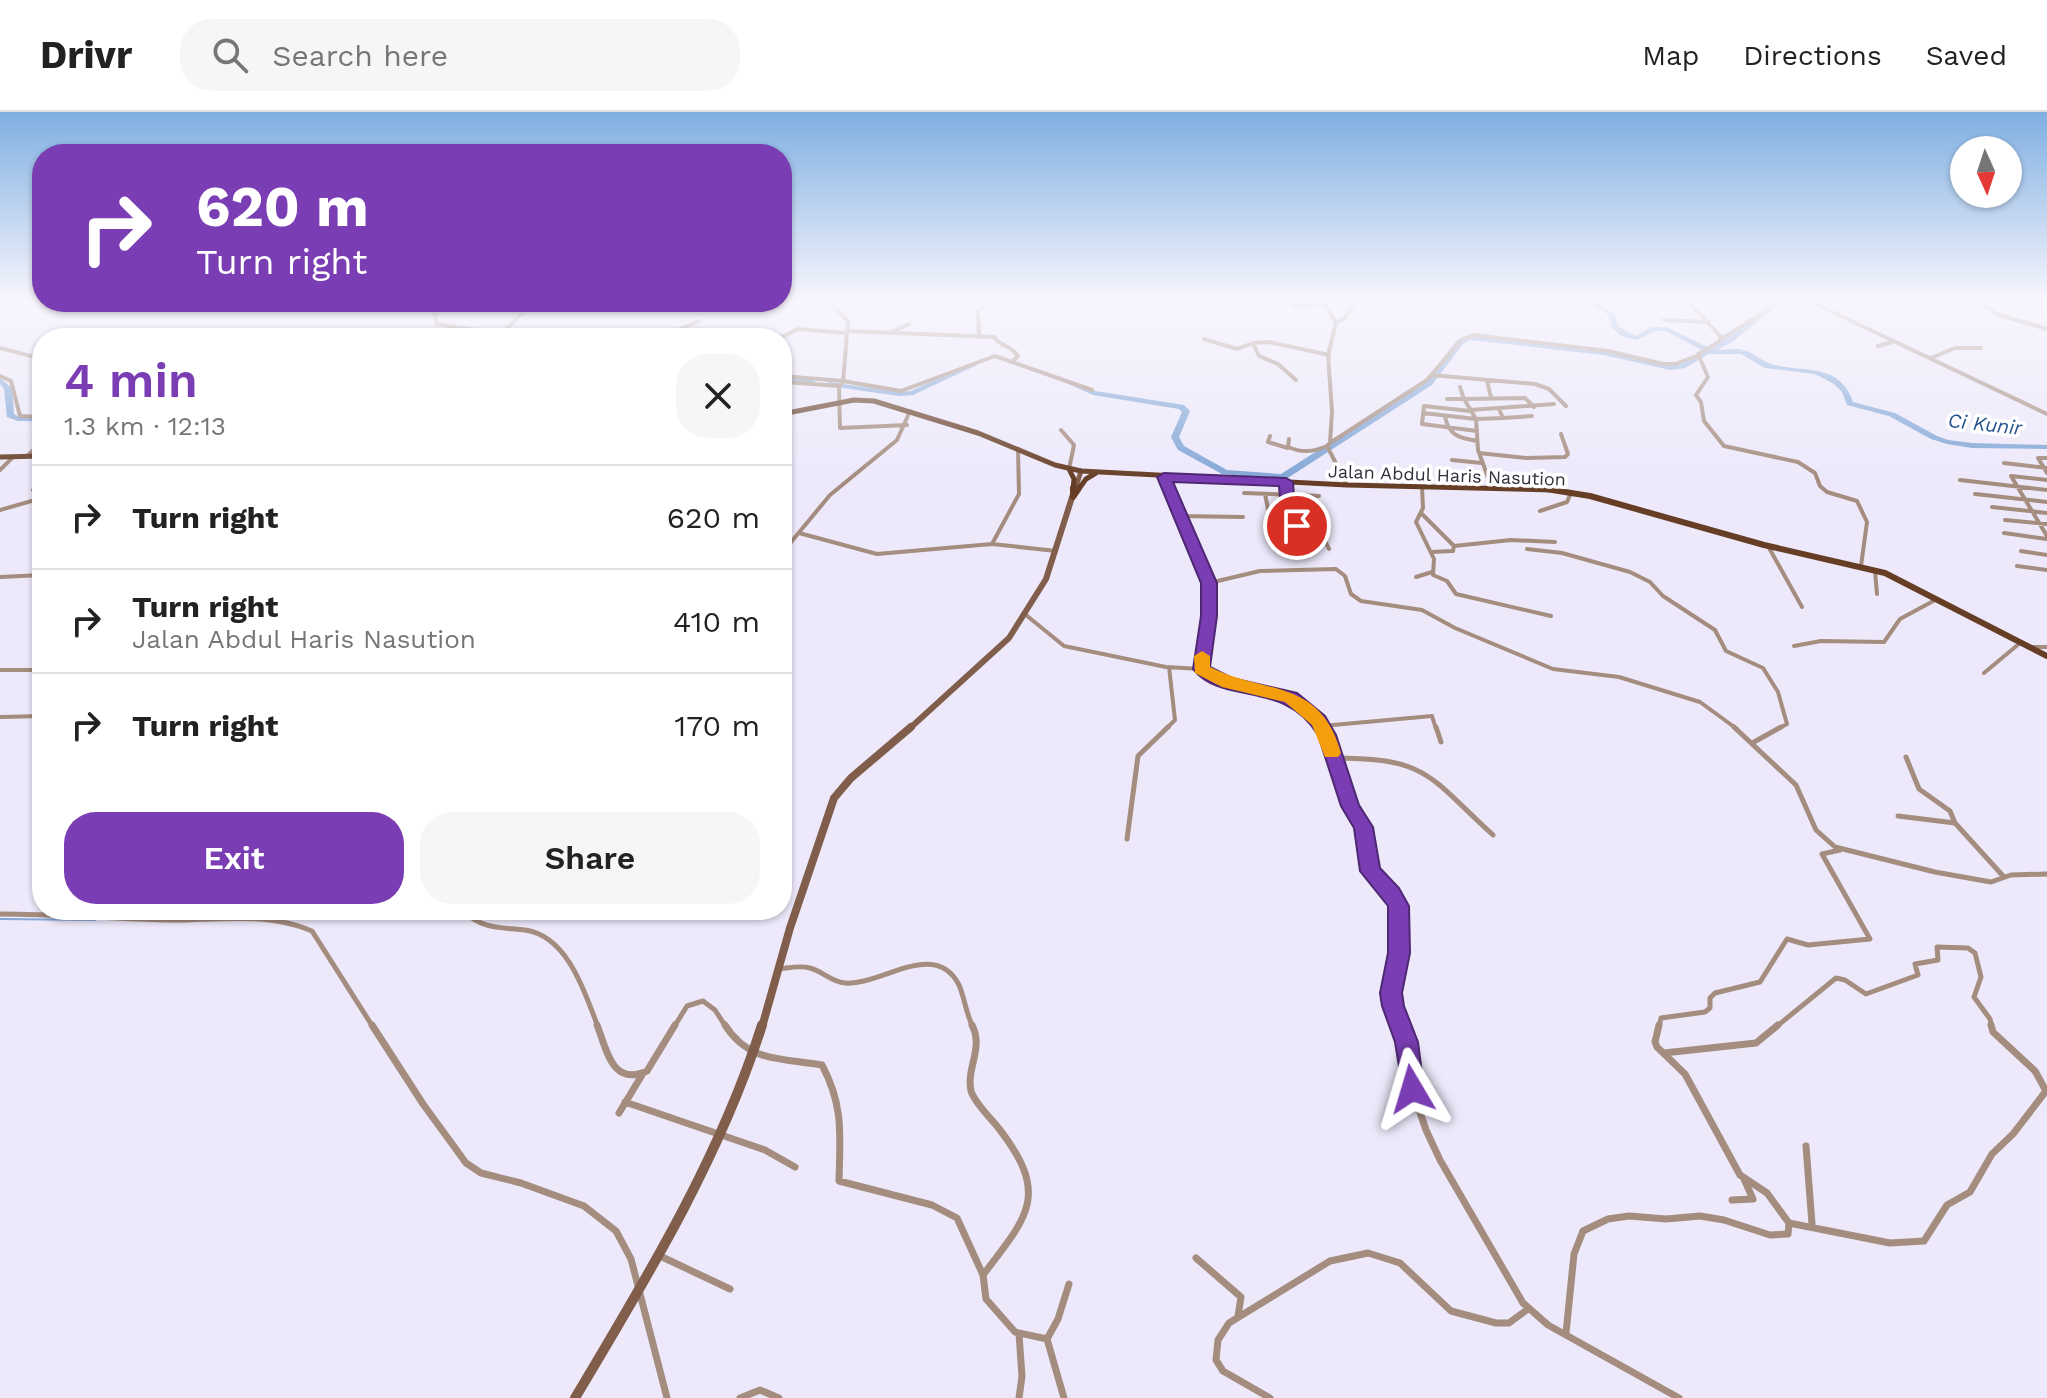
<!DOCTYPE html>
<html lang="en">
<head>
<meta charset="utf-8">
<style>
	:root { --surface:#fff; --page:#f6f6f6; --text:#222; --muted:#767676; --line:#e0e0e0; --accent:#7a3db3 }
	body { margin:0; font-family:"Work Sans",sans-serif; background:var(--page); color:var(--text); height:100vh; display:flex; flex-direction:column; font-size:30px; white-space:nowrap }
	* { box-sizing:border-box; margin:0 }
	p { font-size:26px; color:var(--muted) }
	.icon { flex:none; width:44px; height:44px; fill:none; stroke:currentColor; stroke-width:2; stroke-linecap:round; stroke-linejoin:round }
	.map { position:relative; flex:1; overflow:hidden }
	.panel { position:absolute; left:32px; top:216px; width:760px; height:592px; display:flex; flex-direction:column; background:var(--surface); border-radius:32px; box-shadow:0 2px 6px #0004 }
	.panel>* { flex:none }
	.guide { position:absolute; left:32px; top:32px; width:760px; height:168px; border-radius:32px; box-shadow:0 2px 6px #0004; background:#7a3db3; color:#fff; overflow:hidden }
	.needle { width:52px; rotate:177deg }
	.buttons { position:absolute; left:1950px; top:24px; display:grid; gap:16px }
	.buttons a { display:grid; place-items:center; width:72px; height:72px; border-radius:50%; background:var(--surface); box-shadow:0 2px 6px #0004; font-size:40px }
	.pin { position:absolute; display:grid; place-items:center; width:68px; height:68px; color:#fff; margin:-34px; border:4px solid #fff; border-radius:50%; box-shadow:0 2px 8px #0007 }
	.me { position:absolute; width:88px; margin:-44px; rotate:353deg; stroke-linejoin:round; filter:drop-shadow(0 0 6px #0008) }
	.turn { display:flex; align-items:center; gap:28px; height:168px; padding:0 32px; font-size:36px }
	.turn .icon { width:104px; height:104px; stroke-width:2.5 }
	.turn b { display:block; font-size:56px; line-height:68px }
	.round { display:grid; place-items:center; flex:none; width:84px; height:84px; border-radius:32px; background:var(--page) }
	.head { display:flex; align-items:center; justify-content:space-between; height:136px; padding:0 32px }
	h1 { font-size:48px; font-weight:600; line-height:60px; color:var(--accent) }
	.button { display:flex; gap:16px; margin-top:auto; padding:16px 32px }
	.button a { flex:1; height:92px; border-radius:32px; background:var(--accent); color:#fff; font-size:32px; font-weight:600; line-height:92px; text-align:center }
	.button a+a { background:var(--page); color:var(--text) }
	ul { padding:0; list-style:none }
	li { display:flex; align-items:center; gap:24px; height:104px; padding:0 32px; border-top:2px solid var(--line) }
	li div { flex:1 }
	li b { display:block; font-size:30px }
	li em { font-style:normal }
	header { display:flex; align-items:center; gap:48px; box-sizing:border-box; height:112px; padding:0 40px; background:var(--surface); border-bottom:2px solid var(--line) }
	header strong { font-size:38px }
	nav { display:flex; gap:44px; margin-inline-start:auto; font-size:28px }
	.search { width:560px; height:72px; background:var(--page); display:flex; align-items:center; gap:20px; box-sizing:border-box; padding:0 28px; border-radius:32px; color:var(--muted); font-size:30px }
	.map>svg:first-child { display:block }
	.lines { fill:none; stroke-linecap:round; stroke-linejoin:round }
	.stream { stroke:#83a7d6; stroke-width:2 }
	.river { fill:#83a7d6; fill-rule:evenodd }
	.street-far2 { stroke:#a48c7e; stroke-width:4 }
	.street-far1 { stroke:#a48c7e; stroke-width:5 }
	.street { stroke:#a48c7e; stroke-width:7 }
	.secondary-far3 { stroke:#815e4b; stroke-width:5 }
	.secondary-far2 { stroke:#815e4b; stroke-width:6 }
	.secondary-far1 { stroke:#815e4b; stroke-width:8 }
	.secondary { stroke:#815e4b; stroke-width:10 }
	.primary-far1 { stroke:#663e26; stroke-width:5 }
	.primary { stroke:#663e26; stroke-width:6 }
	.route { fill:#7a3db3; stroke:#4f2874; stroke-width:2 }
	.slow { fill:#f59e0b }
	.labels { text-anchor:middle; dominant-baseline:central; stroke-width:7; stroke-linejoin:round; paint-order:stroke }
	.far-street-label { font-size:18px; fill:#322f3a; stroke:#fff }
	.far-water-label { font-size:20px; font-style:italic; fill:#24538e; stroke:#fff }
</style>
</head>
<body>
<header>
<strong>Drivr</strong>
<div class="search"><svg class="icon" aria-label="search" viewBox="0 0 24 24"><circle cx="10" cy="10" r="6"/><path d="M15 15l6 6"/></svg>Search here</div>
<nav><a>Map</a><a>Directions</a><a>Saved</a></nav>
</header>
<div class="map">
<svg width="2047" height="1286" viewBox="0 0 2047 1286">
	<rect width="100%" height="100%" fill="#ede9fb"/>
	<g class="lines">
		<path class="stream" d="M0 807 95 808"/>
		<path class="river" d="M1581 186H1590L1615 202 1618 214 1629 221 1636 224 1651 215H1667L1709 236 1726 226 1779 186H1787L1732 230 1717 238C1725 238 1735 236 1743 238 1753 240 1761 249 1771 252 1803 261 1840 250 1853 290L1895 301 1937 324 1948 328 1972 331 2047 333V337L1972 336 1947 332 1931 327 1889 304 1847 293 1842 280 1834 272 1815 262 1765 256 1741 242H1709L1685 256 1670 258 1603 243 1471 228 1463 232 1432 273 1286 367 1222 362 1178 338 1171 325 1182 300 1179 297 1093 283 1064 270 1068 268 1095 279 1184 293 1190 299 1179 325 1184 334 1227 358 1281 362 1426 269 1457 228 1467 224 1603 239 1670 254 1680 252 1703 239 1666 219H1655L1637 228 1623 225 1611 215 1610 204Z
			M970 251 977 253 913 283 899 284 829 274 825 272 829 270 899 280 911 279Z
			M782 265 812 268 816 270 812 272 782 269Z
			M0 266 12 276 14 302 19 305H42V309H18L7 305 4 277 0 272Z"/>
		<path class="street-far2" d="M825 186 848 209 843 270 839 274 840 316 907 313
			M1322 186 1336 211 1328 243 1332 299 1330 331 1327 334 1347 373
			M1389 186H1395
			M1685 186 1721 225 1719 230 1698 242 1708 265 1696 283 1701 290 1704 309 1724 334 1798 350 1815 361 1820 374 1827 380 1857 389 1867 410 1861 454
			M1803 186 2047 302
			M1974 186 1999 203 2047 217
			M1286 187 1293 186
			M432 190 437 212 525 226
			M1293 194 1326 192
			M1664 208 1709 210
			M1336 211 1345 205 1358 186
			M848 219 994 225C1001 235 1011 233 1018 244L1014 248
			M892 220 909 212
			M979 224 978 199 992 186
			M662 225 699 209
			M497 226 534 190
			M615 226 648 221 663 226
			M780 226 798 217 847 221
			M1204 227 1237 237 1253 231 1269 230 1329 243
			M1721 227 1758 204 1777 186
			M1253 231 1259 244 1278 252 1296 268
			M1878 234 1892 230
			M0 236 42 247
			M1931 246 1955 236H1981
			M1431 263 1535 272 1549 277 1566 294
			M0 264 11 269 20 304 42 305
			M782 264 843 269 901 279 995 244 1092 278
			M1487 269 1491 285
			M786 270 839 274
			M1460 275 1464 287
			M1447 287H1464
			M1470 298 1554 292
			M1470 299 1424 294 1422 312 1477 319
			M1423 301 1476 307 1503 306 1499 297
			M1445 304C1448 323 1459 326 1477 329
			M1503 306 1532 304
			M1061 318 1074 333 1069 357
			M1270 324 1268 330 1288 336
			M1289 327 1288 335C1302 341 1313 340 1327 334
			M1330 331 1427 268 1461 228 1473 223 1608 239 1663 252H1675L1699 243
			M1479 341 1526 346 1565 345 1568 342 1561 322
			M27 344 42 330
			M2047 346H2038L2047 361
			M1452 348 1482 351
			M2004 351 2047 356
			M0 358 13 345
			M1164 365 1209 471V504L1201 557 1228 571 1291 585 1323 617
			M42 367 33 378H42
			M1960 368 2047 378
			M2047 368 2011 364 2047 424
			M1286 370 1287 396 1292 404 1314 405 1329 437
			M1422 375 1423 396 1416 410 1434 447 1433 463 1447 469 1456 482 1551 504
			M1492 376 1478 338 1476 307 1464 287 1525 286 1534 295
			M1244 381 1319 384
			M1265 382 1268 397 1288 398
			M1975 382 2047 390
			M1992 395 2047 401
			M0 398 42 386
			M1540 399 1567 390 1571 381
			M1421 401 1454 434
			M1180 404 1243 405
			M2005 408 2047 412
			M1278 416 1317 411
			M799 421 877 442 992 432 1056 439
			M2004 421 2047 427
			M1290 428 1323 424
			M992 432 1019 382 1018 337
			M1768 434 1802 495
			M1527 437 1562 441 1630 460 1650 470 1663 484 1715 518 1726 539 1763 556 1778 580 1787 612 1778 617
			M2021 439 2047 443
			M1431 440 1453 439 1454 434 1511 428 1555 430
			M782 441 830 383 897 328 910 299
			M2017 454 2047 458
			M1875 459 1877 482
			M0 465 42 463
			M1416 465 1432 460
			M1209 471 1260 459 1336 457 1345 464 1351 482 1361 489 1422 498 1455 516 1553 557 1619 565 1700 590 1737 617
			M1026 503 1064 534 1166 555 1201 557
			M1794 534 1821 529 1884 530 1900 507 1937 487
			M2032 535H2047
			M0 558H42
			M1984 561 2020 531
			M0 605 42 604
			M1322 614 1432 604 1436 617
			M1166 617 1175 608 1169 555"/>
		<path class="street-far1" d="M1322 615 1350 694 1363 715 1370 759 1391 781 1398 794 1399 841 1391 881 1401 915
			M1436 615 1441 630
			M1734 615 1796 673 1816 718 1835 735 1935 760 1991 770 2011 763 2047 762
			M1754 630 1781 615
			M1906 645 1919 677 1950 699 1955 711 2004 765
			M1333 646C1429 646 1428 664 1493 723
			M1898 704 1955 711
			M1127 727 1138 644 1168 615
			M462 798C483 818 499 815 525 818 568 824 585 881 598 915
			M0 802C56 802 111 807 166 808 216 809 265 799 312 819L373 915
			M162 808 170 798
			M779 857C789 856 800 853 810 856 822 859 832 870 845 871 881 874 935 826 959 873 965 887 966 902 973 915
			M674 915 687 894 703 889 715 898 726 915
			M1659 915 1661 906 1705 900 1710 896V886L1715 881 1760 870 1787 827 1808 833 1870 827 1822 742 1840 738
			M1776 915 1836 866 1845 868 1866 882 1918 863 1915 852 1938 848 1937 835 1968 836 1975 841 1981 865 1974 885 1990 907 1992 915"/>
		<path class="street" d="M372 913 423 992 466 1051 481 1061 521 1071 584 1094 616 1119 631 1147 667 1286
			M597 913C607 938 612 975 647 959L675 913
			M725 913C749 951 782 946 822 953 844 994 840 1024 839 1069L932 1093 957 1106 983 1163 986 1187 1015 1220 1047 1227 1058 1207 1069 1172
			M972 913C984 936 966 956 971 979 975 992 992 1007 1000 1018 1051 1084 1026 1106 983 1163
			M1400 913 1407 930 1412 977 1426 1018 1440 1048 1523 1191 1548 1213 1679 1286
			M1664 941 1756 931 1778 913
			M625 990 765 1038 795 1055
			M619 1001 642 963
			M1806 1034 1812 1112
			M1732 1088 1753 1087 1744 1067
			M1789 1111 1890 1131 1924 1129 1947 1093 1970 1080 1992 1042 2013 1022 2046 979 2035 959 1993 920 1991 913
			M660 1144 730 1177
			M1196 1146 1241 1185 1238 1204
			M1566 1221 1574 1142 1583 1119 1608 1107 1629 1104 1666 1107 1700 1104 1724 1108 1770 1123 1788 1122 1789 1111 1767 1081 1740 1063 1685 962 1657 935 1655 930 1659 913
			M1019 1222 1022 1264 1019 1286
			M1047 1227 1064 1286
			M740 1286 760 1278 779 1286
			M1270 1286 1223 1259 1216 1248 1218 1228 1229 1211 1330 1149 1368 1141 1400 1151 1451 1199 1496 1211H1509L1528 1197"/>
		<path class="secondary-far3" d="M1075 378 1081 359"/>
		<path class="secondary-far2" d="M909 617 1009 526 1046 467 1075 376"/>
		<path class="secondary-far1" d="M762 915 790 816 834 686 851 666 911 615"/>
		<path class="secondary" d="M575 1286C646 1167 720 1046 762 913"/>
		<path class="primary-far1" d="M782 302 854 288 874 289 978 321 1055 353 1081 359 1347 373 1553 378
			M0 345 42 344
			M1069 357 1074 367 1073 378
			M1078 378 1086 367 1096 361"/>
		<path class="primary" d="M1540 376 1590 384 1764 433 1885 461 2047 544
			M1073 383V376
			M1073 385 1079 376"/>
	</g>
	<linearGradient id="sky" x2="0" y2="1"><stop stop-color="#7fafe1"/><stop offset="0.51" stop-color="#f7f5fd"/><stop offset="1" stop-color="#f7f5fd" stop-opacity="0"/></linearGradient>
	<rect width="2047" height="367" fill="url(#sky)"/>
	<path class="route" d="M1164 361 1286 366 1293 370 1295 398 1304 414 1297 418 1292 417 1281 398 1279 374 1173 370 1217 471V504L1210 555 1232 566 1297 581 1325 604 1336 623 1359 693 1373 715 1380 756 1399 776 1409 794 1410 841 1402 881 1404 894 1418 930 1424 977 1420 985 1412 988 1404 985 1395 930 1382 894 1380 881 1388 841V794L1360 759 1354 716 1341 694 1318 623C1284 567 1223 594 1193 557L1201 504V471L1157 365Z"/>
	<path class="slow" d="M1202 539 1210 544V555C1266 583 1320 566 1341 641L1338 645H1325L1312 613 1285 590 1222 575 1195 561 1194 544Z"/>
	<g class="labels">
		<g class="far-street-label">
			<text transform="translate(1447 363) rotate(2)">Jalan Abdul Haris Nasution</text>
		</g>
		<g class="far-water-label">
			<text transform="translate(1985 312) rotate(6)">Ci Kunir</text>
		</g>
	</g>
</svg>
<div class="buttons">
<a><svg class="needle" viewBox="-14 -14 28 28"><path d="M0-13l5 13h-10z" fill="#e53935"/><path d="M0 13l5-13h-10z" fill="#767676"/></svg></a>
</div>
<div class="pin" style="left:1297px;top:414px;background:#d93025"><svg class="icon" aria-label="arrive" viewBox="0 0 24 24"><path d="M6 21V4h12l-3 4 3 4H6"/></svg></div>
<svg class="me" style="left:1412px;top:977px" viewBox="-20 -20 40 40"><path d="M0-17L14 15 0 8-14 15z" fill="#7a3db3" stroke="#fff" stroke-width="4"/></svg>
<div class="guide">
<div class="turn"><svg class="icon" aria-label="right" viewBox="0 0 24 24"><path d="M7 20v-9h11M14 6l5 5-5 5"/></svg><div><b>620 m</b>Turn right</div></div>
</div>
<section class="panel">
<div class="head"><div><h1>4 min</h1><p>1.3 km · 12:13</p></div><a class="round"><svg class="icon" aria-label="close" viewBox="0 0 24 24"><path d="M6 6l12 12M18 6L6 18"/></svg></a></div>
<ul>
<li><svg class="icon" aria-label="right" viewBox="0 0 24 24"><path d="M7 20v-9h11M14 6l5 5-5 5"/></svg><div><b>Turn right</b></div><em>620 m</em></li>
<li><svg class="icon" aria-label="right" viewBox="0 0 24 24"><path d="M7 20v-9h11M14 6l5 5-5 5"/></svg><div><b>Turn right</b><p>Jalan Abdul Haris Nasution</p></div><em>410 m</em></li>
<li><svg class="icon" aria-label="right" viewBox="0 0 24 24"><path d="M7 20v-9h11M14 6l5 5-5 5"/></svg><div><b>Turn right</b></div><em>170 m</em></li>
</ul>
<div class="button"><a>Exit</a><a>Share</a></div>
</section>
</div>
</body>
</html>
